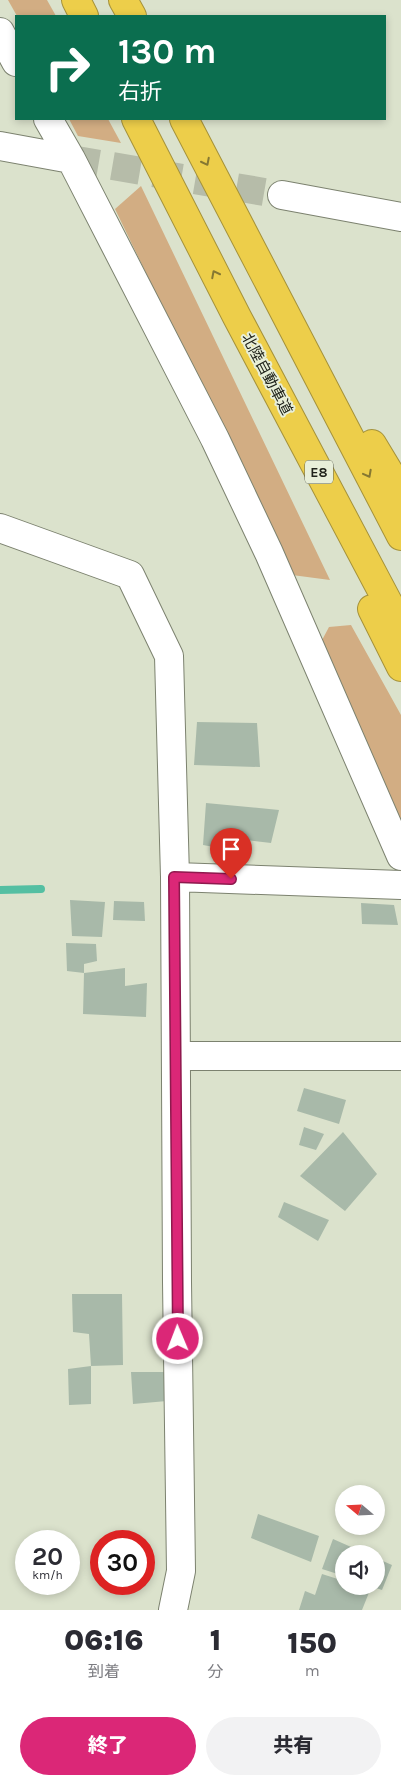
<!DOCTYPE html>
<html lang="ja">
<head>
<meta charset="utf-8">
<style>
	:root { --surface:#fff; --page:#f2f2f3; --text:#2b2b33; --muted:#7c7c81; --accent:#db2777 }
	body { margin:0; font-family:Karla,"Noto Sans JP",sans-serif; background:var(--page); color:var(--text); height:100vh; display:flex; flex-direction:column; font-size:19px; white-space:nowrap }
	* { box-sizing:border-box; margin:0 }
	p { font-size:16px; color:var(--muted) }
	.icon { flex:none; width:28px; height:28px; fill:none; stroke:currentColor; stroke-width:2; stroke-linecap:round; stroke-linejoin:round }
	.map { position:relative; height:1610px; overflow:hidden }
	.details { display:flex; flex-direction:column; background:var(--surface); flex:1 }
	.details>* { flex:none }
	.guide { position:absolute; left:15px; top:15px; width:371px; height:105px; border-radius:0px; box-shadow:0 2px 8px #0003; background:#0b6e4f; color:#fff; overflow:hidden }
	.needle { width:32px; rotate:289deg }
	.tools { position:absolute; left:335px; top:1485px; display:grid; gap:10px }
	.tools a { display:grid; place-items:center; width:50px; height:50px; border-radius:50%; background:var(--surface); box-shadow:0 2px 8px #0003; font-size:25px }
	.speed { position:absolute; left:15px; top:1530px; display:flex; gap:10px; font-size:25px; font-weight:700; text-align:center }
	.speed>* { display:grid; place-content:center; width:65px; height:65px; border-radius:50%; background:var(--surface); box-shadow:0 2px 8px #0003; line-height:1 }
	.speed small { font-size:12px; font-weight:400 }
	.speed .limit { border:8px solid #d22; background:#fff; color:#111 }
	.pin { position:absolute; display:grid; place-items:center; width:42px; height:42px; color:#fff; margin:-51px -21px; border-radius:50% 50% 50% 0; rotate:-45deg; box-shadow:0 0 5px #0007 }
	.pin .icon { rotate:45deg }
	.me { position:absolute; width:55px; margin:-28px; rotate:359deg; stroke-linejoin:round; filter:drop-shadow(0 0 4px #0008) }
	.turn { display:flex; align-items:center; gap:18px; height:105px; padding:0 20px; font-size:22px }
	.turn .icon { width:65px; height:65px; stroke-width:2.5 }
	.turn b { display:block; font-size:35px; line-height:42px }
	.eta { display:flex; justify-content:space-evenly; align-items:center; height:85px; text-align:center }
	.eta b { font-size:30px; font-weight:800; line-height:35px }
	.cta { display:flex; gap:10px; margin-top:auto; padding:10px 20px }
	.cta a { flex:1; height:58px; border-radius:30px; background:var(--accent); color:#fff; font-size:20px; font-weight:800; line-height:58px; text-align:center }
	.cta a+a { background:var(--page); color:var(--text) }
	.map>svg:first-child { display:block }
	.green { fill:#d2ad83 }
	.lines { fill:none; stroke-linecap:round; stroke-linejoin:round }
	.stream { stroke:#54bfa2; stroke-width:8 }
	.building { fill:#a8b9a9 }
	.street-tunnel { stroke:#b6bca9; stroke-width:28; stroke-dasharray:28 14; stroke-linecap:butt }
	.street-casing { stroke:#7c826f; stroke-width:30 }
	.highway-casing { stroke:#a5923a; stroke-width:30 }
	.street { stroke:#fff; stroke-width:28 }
	.highway { stroke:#edce4a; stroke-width:28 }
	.oneway { stroke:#867832 }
	.route-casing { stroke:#8e194d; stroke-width:12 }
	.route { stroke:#db2777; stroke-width:9 }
	.labels { text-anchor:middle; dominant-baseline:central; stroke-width:4; stroke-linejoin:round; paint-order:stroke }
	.shield { fill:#e8efd9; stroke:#5c6054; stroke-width:1 }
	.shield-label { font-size:14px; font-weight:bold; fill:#20231b }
	.street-label { font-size:15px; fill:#20231b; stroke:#e8efd9 }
</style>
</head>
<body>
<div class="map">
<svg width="401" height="1610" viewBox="0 0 401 1610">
	<rect width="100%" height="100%" fill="#dbe2cc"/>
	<path class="green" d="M8 0H47L56 16H17Z
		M69 119H108L121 143 78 136Z
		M141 186 330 580 292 575 115 209Z
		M351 625 401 715V820L321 642 329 627Z"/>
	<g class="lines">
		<path class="stream" d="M0 890 41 889"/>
	</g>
	<path class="building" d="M197 722 257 723 260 767 194 765Z
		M206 803 279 810 271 843 247 840 246 853 203 845Z
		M70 900 105 902 102 937 72 936Z
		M114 901 144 902 145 921 113 920Z
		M361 903 394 905 398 925 362 924Z
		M66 943 96 944 97 961 84 964V973L67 971Z
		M125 968V986L147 983 146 1017 83 1014 84 973Z
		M304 1088 346 1100 339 1124 297 1111Z
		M304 1127 324 1134 316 1150 299 1145Z
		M343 1132 377 1174 345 1211 300 1176Z
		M284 1202 329 1220 318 1241 278 1217Z
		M72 1294H122L123 1365 91 1366 89 1334 73 1332Z
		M91 1366V1404L69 1405 68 1369Z
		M131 1372H164L167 1401 133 1404Z
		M258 1514 319 1536 311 1562 251 1538Z
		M333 1539 367 1554H344V1576L322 1569Z
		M376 1558 392 1565 382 1590 376 1588Z
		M322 1574 344 1581V1586H358L370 1590 362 1610H299L305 1591 315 1595Z"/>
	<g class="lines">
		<path class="street-tunnel" d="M71 159 282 195"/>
		<g class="street-casing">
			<path id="street" d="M0 32 16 62
				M48 119 71 159 215 439 269 553 401 856
				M0 146 71 159
				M282 195 401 217
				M0 528 130 575 169 656 175 877 177 1282 181 1571 173 1610
				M175 877 401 885
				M176 1056H401"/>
		</g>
		<g class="highway-casing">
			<path id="highway" d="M76 0 84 16
				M123 0 132 16
				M136 119 237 317 401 627
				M184 119 401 536
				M372 444 401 492
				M372 609 401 667"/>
		</g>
		<use href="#street" class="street"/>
		<use href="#highway" class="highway"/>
	</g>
	<defs><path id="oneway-chevron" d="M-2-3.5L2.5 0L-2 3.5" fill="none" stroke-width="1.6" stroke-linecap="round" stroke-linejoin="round" transform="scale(1.25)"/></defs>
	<g class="oneway">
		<use href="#oneway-chevron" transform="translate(206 162) rotate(63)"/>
		<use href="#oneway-chevron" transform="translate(215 274) rotate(-117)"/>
		<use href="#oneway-chevron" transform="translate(368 474) rotate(62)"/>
	</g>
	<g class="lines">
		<g class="route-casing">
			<path id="route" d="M178 1339 174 877 231 879"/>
		</g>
		<use href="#route" class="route"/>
	</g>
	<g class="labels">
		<rect class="shield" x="305" y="460.5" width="28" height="23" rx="4"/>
		<g class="shield-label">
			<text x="319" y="472">E8</text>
		</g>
		<g class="street-label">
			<text transform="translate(267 374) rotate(62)">北陸自動車道</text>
		</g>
	</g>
</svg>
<div class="tools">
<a><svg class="needle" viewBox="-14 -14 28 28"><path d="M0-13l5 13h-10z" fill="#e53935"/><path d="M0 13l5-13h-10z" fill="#7c7c81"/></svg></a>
<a><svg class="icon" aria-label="sound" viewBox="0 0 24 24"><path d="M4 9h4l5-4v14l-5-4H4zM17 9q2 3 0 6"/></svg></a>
</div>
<div class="speed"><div>20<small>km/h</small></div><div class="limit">30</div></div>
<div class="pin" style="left:231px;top:879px;background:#d93025"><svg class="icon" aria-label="arrive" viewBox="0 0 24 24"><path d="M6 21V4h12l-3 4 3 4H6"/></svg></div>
<svg class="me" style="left:178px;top:1339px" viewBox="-20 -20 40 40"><circle r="17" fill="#db2777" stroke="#fff" stroke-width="3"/><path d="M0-11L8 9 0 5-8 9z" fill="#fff"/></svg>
<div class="guide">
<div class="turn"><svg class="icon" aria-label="right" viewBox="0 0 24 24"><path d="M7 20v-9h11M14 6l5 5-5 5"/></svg><div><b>130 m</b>右折</div></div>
</div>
</div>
<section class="details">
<div class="eta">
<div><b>06:16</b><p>到着</p></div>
<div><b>1</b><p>分</p></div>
<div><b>150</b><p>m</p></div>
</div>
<div class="cta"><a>終了</a><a>共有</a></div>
</section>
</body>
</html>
